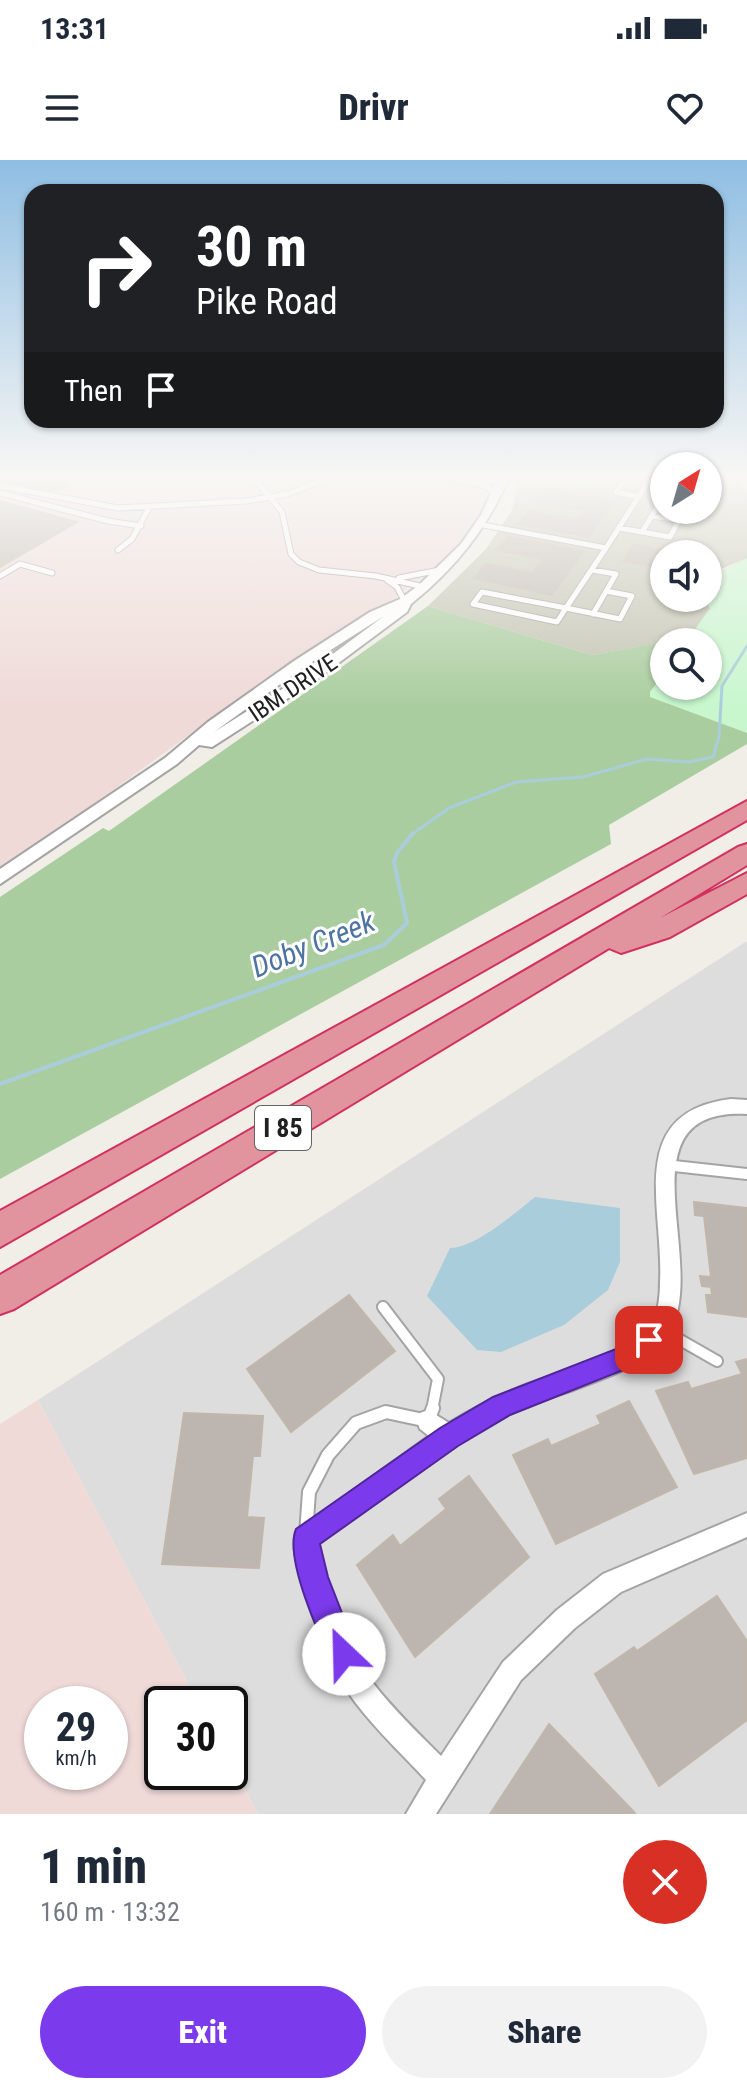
<!DOCTYPE html>
<html lang="en">
<head>
<meta charset="utf-8">
<style>
	:root { --surface:#fff; --page:#f2f2f3; --text:#1f2937; --muted:#747a83; --accent:#7c3aed }
	body { margin:0; font-family:"Roboto Condensed",sans-serif; background:var(--page); color:var(--text); height:100vh; display:flex; flex-direction:column; font-size:30px; white-space:nowrap }
	* { box-sizing:border-box; margin:0 }
	p { font-size:26px; color:var(--muted) }
	.icon { flex:none; width:44px; height:44px; fill:none; stroke:currentColor; stroke-width:2; stroke-linecap:round; stroke-linejoin:round }
	.map { position:relative; height:1654px; overflow:hidden }
	.drawer { display:flex; flex-direction:column; background:var(--surface); flex:1 }
	.drawer>* { flex:none }
	.guide { position:absolute; left:24px; top:24px; width:700px; height:244px; border-radius:24px; box-shadow:0 2px 6px #0004; background:#202124; color:#fff; overflow:hidden }
	.needle { width:52px; rotate:37deg }
	.controls { position:absolute; left:650px; top:292px; display:grid; gap:16px }
	.controls a { display:grid; place-items:center; width:72px; height:72px; border-radius:50%; background:var(--surface); box-shadow:0 2px 6px #0004; font-size:40px }
	.speed { position:absolute; left:24px; top:1526px; display:flex; gap:16px; font-size:40px; font-weight:700; text-align:center }
	.speed>* { display:grid; place-content:center; width:104px; height:104px; border-radius:50%; background:var(--surface); box-shadow:0 2px 6px #0004; line-height:1 }
	.speed small { font-size:20px; font-weight:400 }
	.speed .limit { border:4px solid #111; border-radius:12px; background:#fff; color:#111 }
	.pin { position:absolute; display:grid; place-items:center; width:68px; height:68px; color:#fff; margin:-34px; border-radius:16px; box-shadow:0 4px 12px #0006 }
	.me { position:absolute; width:88px; margin:-44px; rotate:336deg; stroke-linejoin:round; filter:drop-shadow(0 0 6px #0008) }
	.turn { display:flex; align-items:center; gap:28px; height:168px; padding:0 40px; font-size:36px }
	.turn .icon { width:104px; height:104px; stroke-width:2.5 }
	.turn b { display:block; font-size:56px; line-height:68px }
	.then { display:flex; align-items:center; height:76px; padding:0 40px; background:#0003; gap:16px; font-size:30px }
	.round { display:grid; place-items:center; flex:none; width:84px; height:84px; border-radius:42px; background:var(--page) }
	.overview { display:flex; align-items:center; justify-content:space-between; height:136px; padding:0 40px }
	h1 { font-size:48px; font-weight:800; line-height:60px }
	.action { display:flex; gap:16px; margin-top:auto; padding:16px 40px }
	.action a { flex:1; height:92px; border-radius:48px; background:var(--accent); color:#fff; font-size:32px; font-weight:800; line-height:92px; text-align:center }
	.action a+a { background:var(--page); color:var(--text) }
	.status { display:flex; justify-content:space-between; align-items:center; height:56px; padding:0 40px; background:var(--surface); direction:ltr }
	.status svg { height:22px; fill:currentColor }
	header { display:flex; justify-content:space-between; align-items:center; height:104px; padding:0 40px; background:var(--surface); font-size:36px; font-weight:800 }
	.map>svg:first-child { display:block }
	.residential { fill:#dedddd }
	.commercial { fill:#efdad8; fill-rule:evenodd }
	.construction { fill:#c3c4b3 }
	.forest { fill:#aacd9f }
	.park { fill:#c8f7ce }
	.water { fill:#aacddb }
	.lines { fill:none; stroke-linecap:round; stroke-linejoin:round }
	.stream-far1 { stroke:#aacddb; stroke-width:3 }
	.stream { stroke:#aacddb; stroke-width:4 }
	.building { fill:#bdb6b0; stroke:#c1b6aa; stroke-width:2 }
	.service-far2-casing { stroke:#a4a4a4; stroke-width:7 }
	.service-far1-casing { stroke:#a4a4a4; stroke-width:14 }
	.service-casing { stroke:#a4a4a4; stroke-width:16 }
	.minor-casing { stroke:#a4a4a4; stroke-width:4 }
	.tertiary-casing { stroke:#a4a4a4; stroke-width:4 }
	.motorway-casing { stroke:#d1315f; stroke-width:4 }
	.service-far2 { stroke:#fff; stroke-width:5 }
	.service-far1 { stroke:#fff; stroke-width:10 }
	.service { stroke:#fff; stroke-width:12 }
	.minor { fill:#fff; fill-rule:evenodd }
	.tertiary { fill:#fff; fill-rule:evenodd }
	.motorway { fill:#e2949e; fill-rule:evenodd }
	.route { fill:#7c3aed; stroke:#51269a; stroke-width:2 }
	.labels { text-anchor:middle; dominant-baseline:central; stroke-width:6; stroke-linejoin:round; paint-order:stroke }
	.far-street-label { font-size:24px; fill:#202020; stroke:#fff }
	.shield { fill:#fff; stroke:#636363; stroke-width:2 }
	.shield-label { font-size:26px; font-weight:bold; fill:#202020 }
	.water-label { font-size:30px; font-style:italic; fill:#4e74a3; stroke:#fff }
</style>
</head>
<body>
<div class="status"><b>13:31</b><svg viewBox="0 0 49 12"><path d="M0 12V9h3v3zM5 12V6h3v6zM10 12V3h3v9zM15 12V0h3v12zM26 1h20v11H26zM47 4h2v5h-2z"/></svg></div>
<header><svg class="icon" aria-label="menu" viewBox="0 0 24 24"><path d="M4 6h16M4 12h16M4 18h16"/></svg>Drivr<svg class="icon" aria-label="heart" viewBox="0 0 24 24"><path d="M12 20l-8-8c-3-5 5-10 8-4 3-6 11-1 8 4z"/></svg></header>
<div class="map">
<svg width="747" height="1654" viewBox="0 0 747 1654">
	<rect width="100%" height="100%" fill="#f0eee7"/>
	<path class="residential" d="M747 781V1654H258L230 1602V1544H199L38 1240Z"/>
	<path class="commercial" d="M0 314H498L477 362 440 405 391 441 255 527 0 712Z
		M38 1240 199 1544H162V1612H230V1602L258 1654H0V1264ZM42 1544H110V1612H42Z"/>
	<path class="construction" d="M601 314H664V350H708V314H733L747 332V398L719 410 708 420V394H664V438H705L710 448 689 478 592 495 428 446 486 389 511 352 521 316 587 329Z"/>
	<path class="forest" d="M542 314H601L587 329 540 320Z
		M747 398V584L609 665 611 684 0 1019V737L103 668 109 671 428 446 592 495 664 482V526H708V482H667L689 478 710 449 705 438H708L709 418Z"/>
	<path class="park" d="M747 398V573L650 537V532L664 513V526H708V482H688L689 478 710 449 705 438H708L709 418Z"/>
	<path class="water" d="M535 1037 620 1048V1102L608 1130 564 1165 501 1192 477 1190 427 1136 450 1088C475 1088 515 1053 535 1037Z"/>
	<g class="lines">
		<path class="stream-far1" d="M411 675 449 648 516 622 583 617 647 599 689 602 713 597 719 577 722 526 747 486"/>
		<path class="stream" d="M0 924 384 785 407 763 394 702 397 693 413 673"/>
	</g>
	<path class="building" d="M0 314H78L61 325 67 327 49 332 0 319Z
		M708 319 723 322 708 349Z
		M546 329 615 341 589 377 518 364 529 351 577 360 584 350 535 341Z
		M0 341 77 362 0 407Z
		M673 350H707L703 357 671 353Z
		M508 376 584 391 552 435 474 418 486 404 532 413 543 399 496 390Z
		M634 384 665 390 662 395 664 409 623 401Z
		M694 1042 747 1048V1157L708 1152 706 1135H712L711 1127 702 1126 700 1116 711 1117 704 1056 695 1055Z
		M349 1135 395 1191 291 1272 247 1209Z
		M747 1199V1298L694 1314 656 1231 688 1222 691 1229 742 1214 736 1202Z
		M629 1241 677 1327 556 1384 513 1295 548 1279 551 1286 601 1264 597 1256Z
		M184 1253 263 1256 260 1296H253L247 1357 264 1358 259 1408 162 1404Z
		M469 1316 529 1397 415 1497 357 1405 393 1375 400 1386 446 1349 439 1339Z
		M717 1436 747 1481V1560L659 1626 595 1514 634 1487 637 1491Z
		M549 1564 635 1653 634 1654H490Z"/>
	<g class="lines">
		<g class="service-far2-casing">
			<path id="service-far2" d="M251 314 282 352 291 394 299 402 319 410 376 416 424 427
				M435 314 469 322
				M629 314 616 332 639 337
				M0 326 118 348 247 341 217 342
				M0 333 108 361 141 366
				M498 335 487 327 466 321H491L504 315
				M247 341 288 334 338 314
				M483 365 606 388 653 314
				M619 368 642 372 664 336
				M642 372 670 377 679 360 652 356
				M118 390 132 379 149 348
				M592 410 616 414 593 454
				M0 416 20 404 52 413
				M399 418 440 410
				M387 420 397 427 405 442
				M482 432 566 448 557 462 473 444Z
				M566 448 620 459 632 436 606 431
				M566 448 606 388"/>
		</g>
		<g class="service-far1-casing">
			<path id="service-far1" d="M665 1005 747 1014
				M383 1147 438 1219 432 1250
				M661 1169 717 1201"/>
		</g>
		<g class="service-casing">
			<path id="service" d="M306 1374 309 1332 328 1295 356 1263 386 1252 428 1261 433 1248"/>
		</g>
		<g class="minor-casing">
			<path id="minor" d="M731 939 747 940V954C616 947 712 1108 668 1174 649 1203 612 1216 581 1227 557 1236 531 1243 508 1255 439 1289 380 1339 318 1384 329 1432 343 1482 373 1523 393 1549 418 1573 441 1596L503 1502 557 1450 603 1414 747 1353V1377L621 1432 575 1468 521 1520 436 1654H406L426 1620C402 1594 376 1570 355 1542 330 1508 316 1465 304 1424 299 1408 290 1386 297 1371L429 1276 420 1269 417 1261 420 1253 428 1250 449 1263C472 1249 495 1237 520 1227 558 1212 634 1196 654 1158 659 1148 660 1133 660 1122 664 1048 624 952 731 939Z"/>
		</g>
		<g class="tertiary-casing">
			<path id="tertiary" d="M500 314H511C487 368 457 407 411 444L407 452 313 522 212 587 199 585 177 604 0 724V709L165 598 208 562 294 501 370 452 400 439 419 425 461 384 481 355ZM384 456 303 516 214 572 304 507Z"/>
		</g>
		<g class="motorway-casing">
			<path id="motorway" d="M747 641V660L0 1087V1051Z
				M747 684V705L660 758 747 713V734L670 777 621 793 609 788 14 1149 0 1154V1115L738 687Z"/>
		</g>
		<use href="#service-far2" class="service-far2"/>
		<use href="#service-far1" class="service-far1"/>
		<use href="#service" class="service"/>
		<use href="#minor" class="minor"/>
		<use href="#tertiary" class="tertiary"/>
		<use href="#motorway" class="motorway"/>
	</g>
	<linearGradient id="sky" x2="0" y2="1"><stop stop-color="#8fbee3"/><stop offset="0.58" stop-color="#f8f7f4"/><stop offset="1" stop-color="#f8f7f4" stop-opacity="0"/></linearGradient>
	<rect width="747" height="546" fill="url(#sky)"/>
	<path class="route" d="M649 1168 657 1172 661 1180 646 1201 510 1255 458 1286 320 1384 328 1417 358 1494 354 1504 344 1508 334 1504C319 1476 284 1398 296 1369L440 1268 493 1237 629 1184 641 1172Z"/>
	<g class="labels">
		<g class="far-street-label">
			<text transform="translate(293 528) rotate(-34)">IBM DRIVE</text>
		</g>
		<rect class="shield" x="255" y="946" width="56" height="44" rx="6"/>
		<g class="shield-label">
			<text x="283" y="968">I 85</text>
		</g>
		<g class="water-label">
			<text transform="translate(313 784) rotate(-22)">Doby Creek</text>
		</g>
	</g>
</svg>
<div class="controls">
<a><svg class="needle" viewBox="-14 -14 28 28"><path d="M0-13l5 13h-10z" fill="#e53935"/><path d="M0 13l5-13h-10z" fill="#747a83"/></svg></a>
<a><svg class="icon" aria-label="sound" viewBox="0 0 24 24"><path d="M4 9h4l5-4v14l-5-4H4zM17 9q2 3 0 6"/></svg></a>
<a><svg class="icon" aria-label="search" viewBox="0 0 24 24"><circle cx="10" cy="10" r="6"/><path d="M15 15l6 6"/></svg></a>
</div>
<div class="speed"><div>29<small>km/h</small></div><div class="limit">30</div></div>
<div class="pin" style="left:649px;top:1180px;background:#d93025"><svg class="icon" aria-label="arrive" viewBox="0 0 24 24"><path d="M6 21V4h12l-3 4 3 4H6"/></svg></div>
<svg class="me" style="left:344px;top:1494px" viewBox="-20 -20 40 40"><circle r="19" fill="#fff"/><path d="M0-13L10 11 0 6-10 11z" fill="#7c3aed"/></svg>
<div class="guide">
<div class="turn"><svg class="icon" aria-label="right" viewBox="0 0 24 24"><path d="M7 20v-9h11M14 6l5 5-5 5"/></svg><div><b>30 m</b>Pike Road</div></div>
<div class="then">Then<svg class="icon" aria-label="arrive" viewBox="0 0 24 24"><path d="M6 21V4h12l-3 4 3 4H6"/></svg></div>
</div>
</div>
<section class="drawer">
<div class="overview"><div><h1>1 min</h1><p>160 m · 13:32</p></div><a class="round" style="background:#d93025;color:#fff"><svg class="icon" aria-label="close" viewBox="0 0 24 24"><path d="M6 6l12 12M18 6L6 18"/></svg></a></div>
<div class="action"><a>Exit</a><a>Share</a></div>
</section>
</body>
</html>
